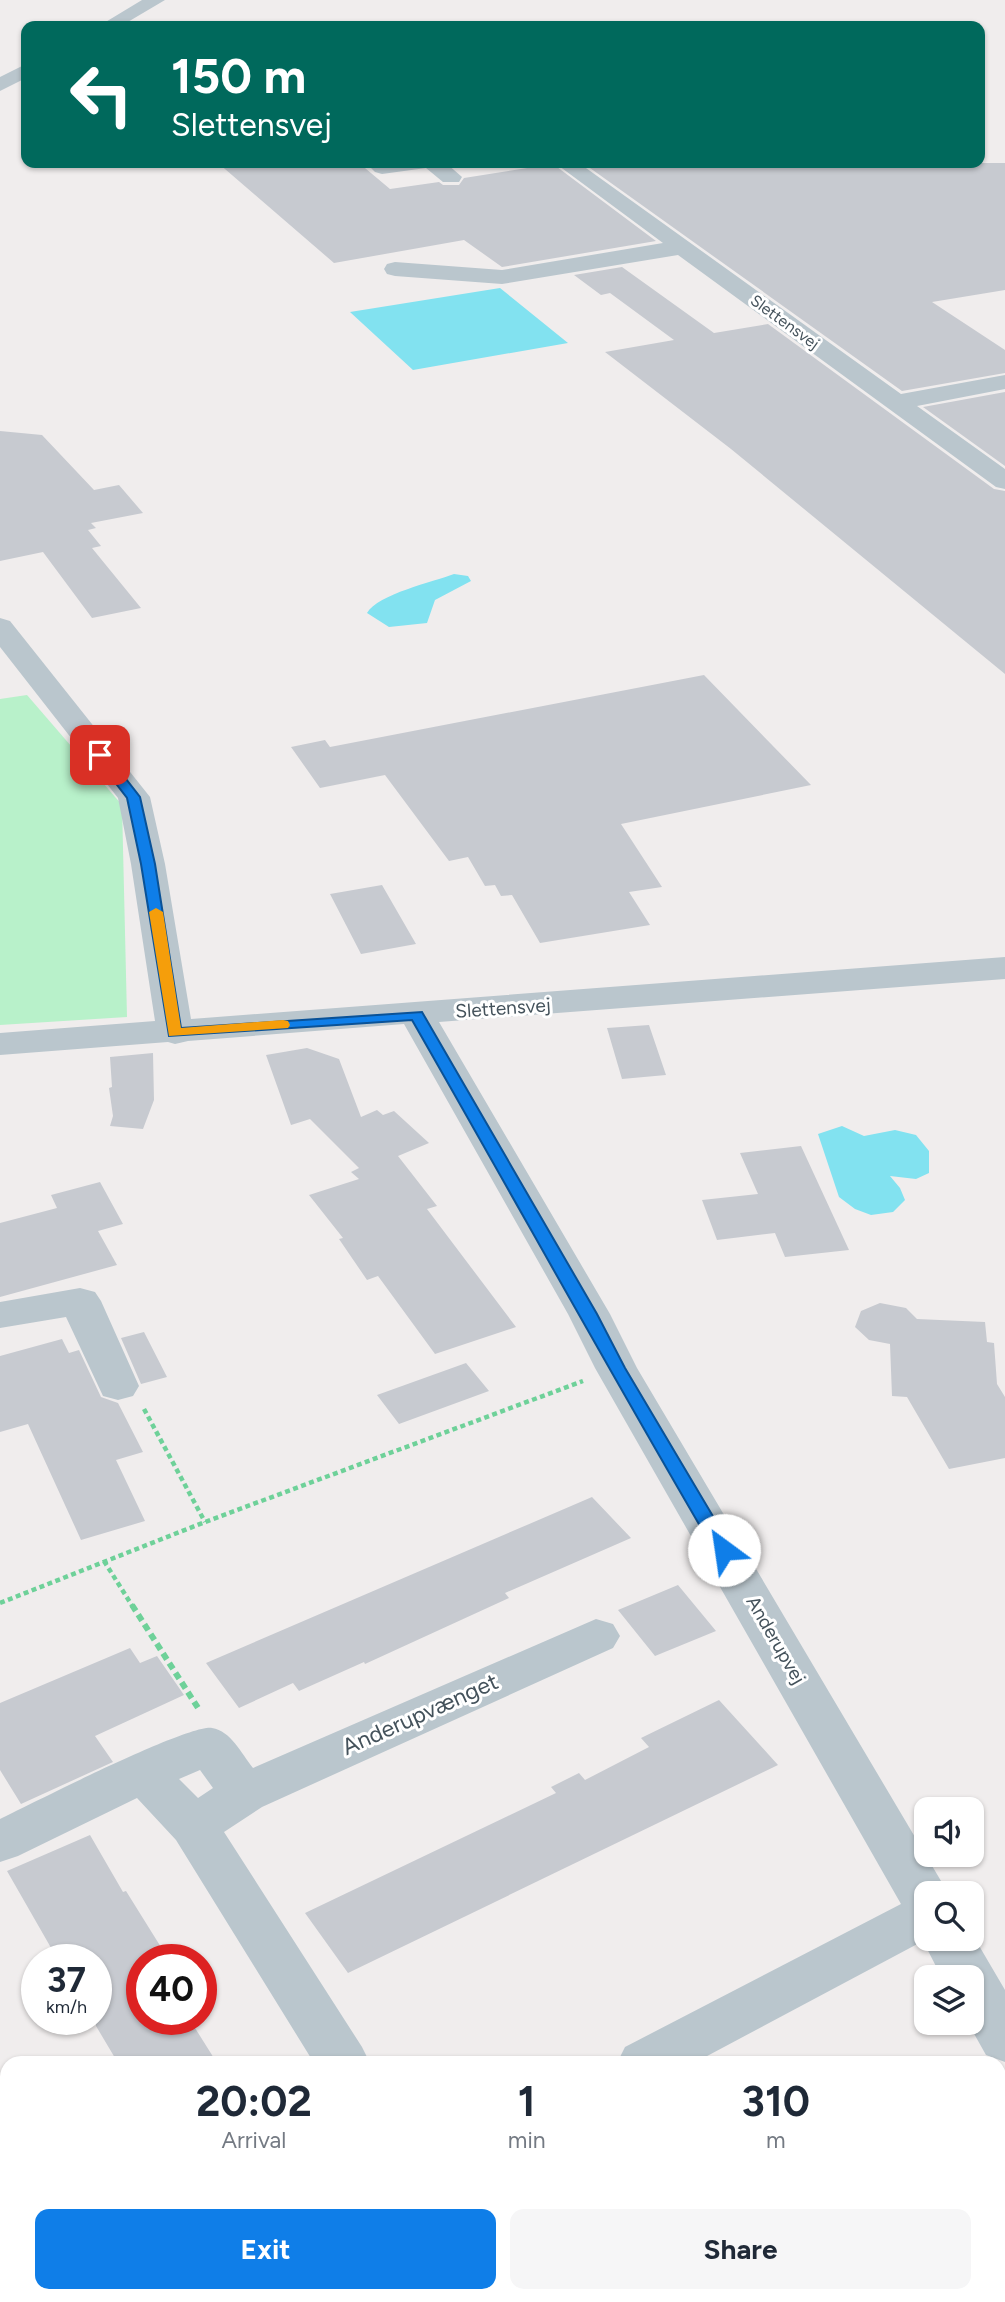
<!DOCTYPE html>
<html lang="en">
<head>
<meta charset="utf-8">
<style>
	:root { --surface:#fff; --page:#f6f6f7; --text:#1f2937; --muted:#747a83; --accent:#0f7ee8 }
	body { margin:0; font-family:Figtree,sans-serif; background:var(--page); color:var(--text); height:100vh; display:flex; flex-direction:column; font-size:26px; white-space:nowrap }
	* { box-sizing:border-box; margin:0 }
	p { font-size:23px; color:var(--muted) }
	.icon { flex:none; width:38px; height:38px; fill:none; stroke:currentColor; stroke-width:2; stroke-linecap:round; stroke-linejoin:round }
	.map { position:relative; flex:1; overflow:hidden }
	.sheet { position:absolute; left:0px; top:2056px; width:1006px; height:247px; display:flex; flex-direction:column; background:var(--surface); border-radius:21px 21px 0 0; box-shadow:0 2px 5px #0004 }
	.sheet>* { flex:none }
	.top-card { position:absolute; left:21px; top:21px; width:964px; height:147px; border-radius:14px; box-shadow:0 2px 5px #0004; background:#00695c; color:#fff; overflow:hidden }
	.fabs { position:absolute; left:914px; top:1797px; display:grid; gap:14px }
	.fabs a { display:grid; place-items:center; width:70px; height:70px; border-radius:14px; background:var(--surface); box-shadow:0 2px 5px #0004; font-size:35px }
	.speed { position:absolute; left:21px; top:1944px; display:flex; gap:14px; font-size:35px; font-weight:700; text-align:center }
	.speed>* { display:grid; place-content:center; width:91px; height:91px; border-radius:50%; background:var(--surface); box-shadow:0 2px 5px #0004; line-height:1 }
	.speed small { font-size:18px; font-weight:400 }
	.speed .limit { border:10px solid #d22; background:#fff; color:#111 }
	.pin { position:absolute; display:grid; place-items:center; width:60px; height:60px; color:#fff; margin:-30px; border-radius:14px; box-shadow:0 4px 10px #0006 }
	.me { position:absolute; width:77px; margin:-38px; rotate:329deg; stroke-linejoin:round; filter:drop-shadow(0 0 5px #0008) }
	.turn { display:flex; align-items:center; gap:24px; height:147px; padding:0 35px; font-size:32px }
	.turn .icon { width:91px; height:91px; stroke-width:2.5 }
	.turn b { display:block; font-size:49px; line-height:60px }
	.eta { display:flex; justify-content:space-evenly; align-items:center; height:119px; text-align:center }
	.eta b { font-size:42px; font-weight:700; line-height:49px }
	.cta { display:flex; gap:14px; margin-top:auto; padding:14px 35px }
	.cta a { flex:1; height:80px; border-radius:14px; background:var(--accent); color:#fff; font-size:28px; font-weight:700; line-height:80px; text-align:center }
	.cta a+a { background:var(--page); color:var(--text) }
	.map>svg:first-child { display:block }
	.green { fill:#b8f1ca }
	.water { fill:#82e2f0 }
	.building { fill:#c7cad0 }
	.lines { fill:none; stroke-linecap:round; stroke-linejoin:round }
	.path-far1 { stroke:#6ed199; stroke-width:4.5; stroke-dasharray:5 3.5; stroke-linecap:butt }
	.path { stroke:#6ed199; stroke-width:6; stroke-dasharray:7 4.5; stroke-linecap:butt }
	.minor { fill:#bac6cd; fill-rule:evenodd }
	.route { fill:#0f7ee8; stroke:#0a5297; stroke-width:2 }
	.slow { fill:#f59e0b }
	.labels { text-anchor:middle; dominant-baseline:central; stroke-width:6; stroke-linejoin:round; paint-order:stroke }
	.far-street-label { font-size:16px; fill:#44525b; stroke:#fff }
	.street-label { font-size:19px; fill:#44525b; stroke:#fff }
	.near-street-label { font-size:23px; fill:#44525b; stroke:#fff }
</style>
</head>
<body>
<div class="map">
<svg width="1005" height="2302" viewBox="0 0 1005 2302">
	<rect width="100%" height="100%" fill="#f0eded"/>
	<path class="green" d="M27 695 122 805 127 1017 0 1025V699Z"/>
	<path class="water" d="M500 288 568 343 413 370 350 312Z
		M454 574 468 576 471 581 435 600 427 623 389 627 367 613C378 594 433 582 454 574Z
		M842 1126 864 1136 895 1130 916 1135 929 1151V1173L916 1179 890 1176 900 1188 905 1200 893 1212 871 1215 855 1209 839 1197 818 1134Z"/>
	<path class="building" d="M218 163H359L390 189 439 182 443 185H459L464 178 553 164 656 241 502 267 464 240 334 263Z
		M583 163H1005V290L932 302 1005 350V373L902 391Z
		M622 267 714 333 768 324 994 489 1005 491V674L731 449 605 352 674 340 610 293 601 295 574 275Z
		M1005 392V466L923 407Z
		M0 431 42 435 94 490 119 485 143 513 91 523 96 528 88 530 101 546 92 548 141 608 92 618 43 552 0 561Z
		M704 675 811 785 621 824 662 887 629 892 650 925 540 943 512 895 501 896 495 885 485 886 468 857 449 861 385 775 320 788 291 747 325 740 330 747Z
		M382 885 416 944 361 954 330 894Z
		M649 1025 666 1075 622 1079 607 1028Z
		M307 1048 339 1059 361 1117 377 1110 383 1115 394 1111 429 1143 398 1156 437 1206 427 1209 516 1327 435 1354 378 1276 367 1280 339 1239 343 1238 309 1195 359 1179 351 1172 359 1168 310 1119 291 1125 266 1055Z
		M153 1053 154 1100 143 1129 110 1126 113 1116 109 1088 112 1087 110 1057Z
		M801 1146 849 1250 785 1257 775 1233 717 1240 702 1200 758 1194 740 1153Z
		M100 1182 123 1224 98 1231 117 1265 0 1297V1223L57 1208 51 1195Z
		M880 1303 906 1308 917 1319 985 1322 987 1342 994 1343 997 1384 1005 1397V1458L949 1469 907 1397 892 1396 890 1344 869 1340 855 1327 861 1311Z
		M144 1332 167 1377 141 1384 121 1338Z
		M62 1339 69 1353 79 1350 101 1397 118 1403 143 1452 116 1460 145 1521 81 1540 28 1424 0 1432V1356Z
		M466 1363 489 1391 399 1424 377 1395Z
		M592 1497 631 1538 505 1593 509 1598 365 1664 364 1662 299 1691 293 1683 239 1708 206 1663Z
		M678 1585 716 1631 655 1656 618 1610Z
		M130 1648 140 1663 157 1656 184 1695 95 1736 113 1762 21 1804 0 1770V1703Z
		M719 1700 778 1765 348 1973 305 1913 556 1793 551 1787 579 1773 585 1780 649 1747 641 1738Z
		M90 1835 123 1892 126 1891 169 1960H142V2020H190L217 2063H118L96 2026V1960H58L7 1871Z"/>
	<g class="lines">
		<path class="path-far1" d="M144 1409 205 1522
			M104 1561 133 1607
			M0 1603 205 1522 583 1381"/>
		<path class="path" d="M132 1605 200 1711"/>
		<path class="minor" d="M142 0H165L121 26H99Z
			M26 64V78L0 91V77Z
			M446 163 462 177 459 182H443L426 168 382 174 375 172 371 168 378 163Z
			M555 163H579L901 394 1005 375V389L917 406 1005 469V489L996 487 678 255 502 284 395 276 387 274 384 269 387 264 395 262 502 270 663 243Z
			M0 618 10 621 150 797 165 864 191 1019 1005 957V979L439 1022 610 1314 637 1368 944 1886 948 1894H926V1939H971V1932L1005 1990V2062L986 2055 968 2023H971V1978H942L923 1941 694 2063H617L625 2047 901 1904 595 1368 568 1314 404 1024 188 1041 175 1044 168 1042 0 1055V1033L155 1021 131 864 118 798 0 647Z
			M80 1288 95 1292 101 1301 139 1386 133 1396 118 1400 103 1396 66 1317 0 1328V1302Z
			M596 1619 613 1624 620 1636 613 1648 262 1807 224 1832 362 2047 370 2063H314L176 1840 137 1798 18 1856 0 1862V1819C31 1804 188 1724 212 1728 231 1731 241 1753 253 1768ZM200 1770 213 1788 198 1798 179 1779Z
			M189 2296H255L253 2302H187Z
			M362 2296H422L424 2302H364Z
			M873 2296H939L937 2302H871Z"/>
	</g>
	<path class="route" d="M100 751 105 752 140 797 155 864 181 1028 422 1012 597 1314 625 1368 733 1550 731 1555H717C613 1378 514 1198 412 1020L169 1036 141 864 127 798 94 755Z"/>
	<path class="slow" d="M156 908 163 912 181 1028 283 1020 288 1021 290 1025 288 1028 169 1036 149 912Z"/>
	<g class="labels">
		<g class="far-street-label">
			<text transform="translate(785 322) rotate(36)">Slettensvej</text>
		</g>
		<g class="street-label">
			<text transform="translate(503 1008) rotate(-4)">Slettensvej</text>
			<text transform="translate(776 1640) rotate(60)">Anderupvej</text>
		</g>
		<g class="near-street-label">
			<text transform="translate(420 1714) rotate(-24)">Anderupvænget</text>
		</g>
	</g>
</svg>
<div class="fabs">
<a><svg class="icon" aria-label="sound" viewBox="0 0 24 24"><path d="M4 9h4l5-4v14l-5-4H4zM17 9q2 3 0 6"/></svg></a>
<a><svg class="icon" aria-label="search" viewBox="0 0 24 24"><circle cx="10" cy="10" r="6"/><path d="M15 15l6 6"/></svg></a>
<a><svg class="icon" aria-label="layers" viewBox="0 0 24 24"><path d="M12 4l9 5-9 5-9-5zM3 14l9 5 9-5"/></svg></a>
</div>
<div class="speed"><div>37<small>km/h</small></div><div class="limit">40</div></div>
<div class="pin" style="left:100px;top:755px;background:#d93025"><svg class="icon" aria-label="arrive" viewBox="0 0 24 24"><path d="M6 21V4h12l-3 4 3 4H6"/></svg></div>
<svg class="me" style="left:724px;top:1550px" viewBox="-20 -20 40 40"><circle r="19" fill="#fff"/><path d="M0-13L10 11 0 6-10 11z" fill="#0f7ee8"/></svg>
<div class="top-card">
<div class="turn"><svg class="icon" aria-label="left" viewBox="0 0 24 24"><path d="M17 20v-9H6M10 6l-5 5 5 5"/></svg><div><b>150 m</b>Slettensvej</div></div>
</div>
<section class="sheet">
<div class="eta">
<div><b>20:02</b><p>Arrival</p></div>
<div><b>1</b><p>min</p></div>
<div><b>310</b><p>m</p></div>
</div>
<div class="cta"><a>Exit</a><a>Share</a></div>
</section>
</div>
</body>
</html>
